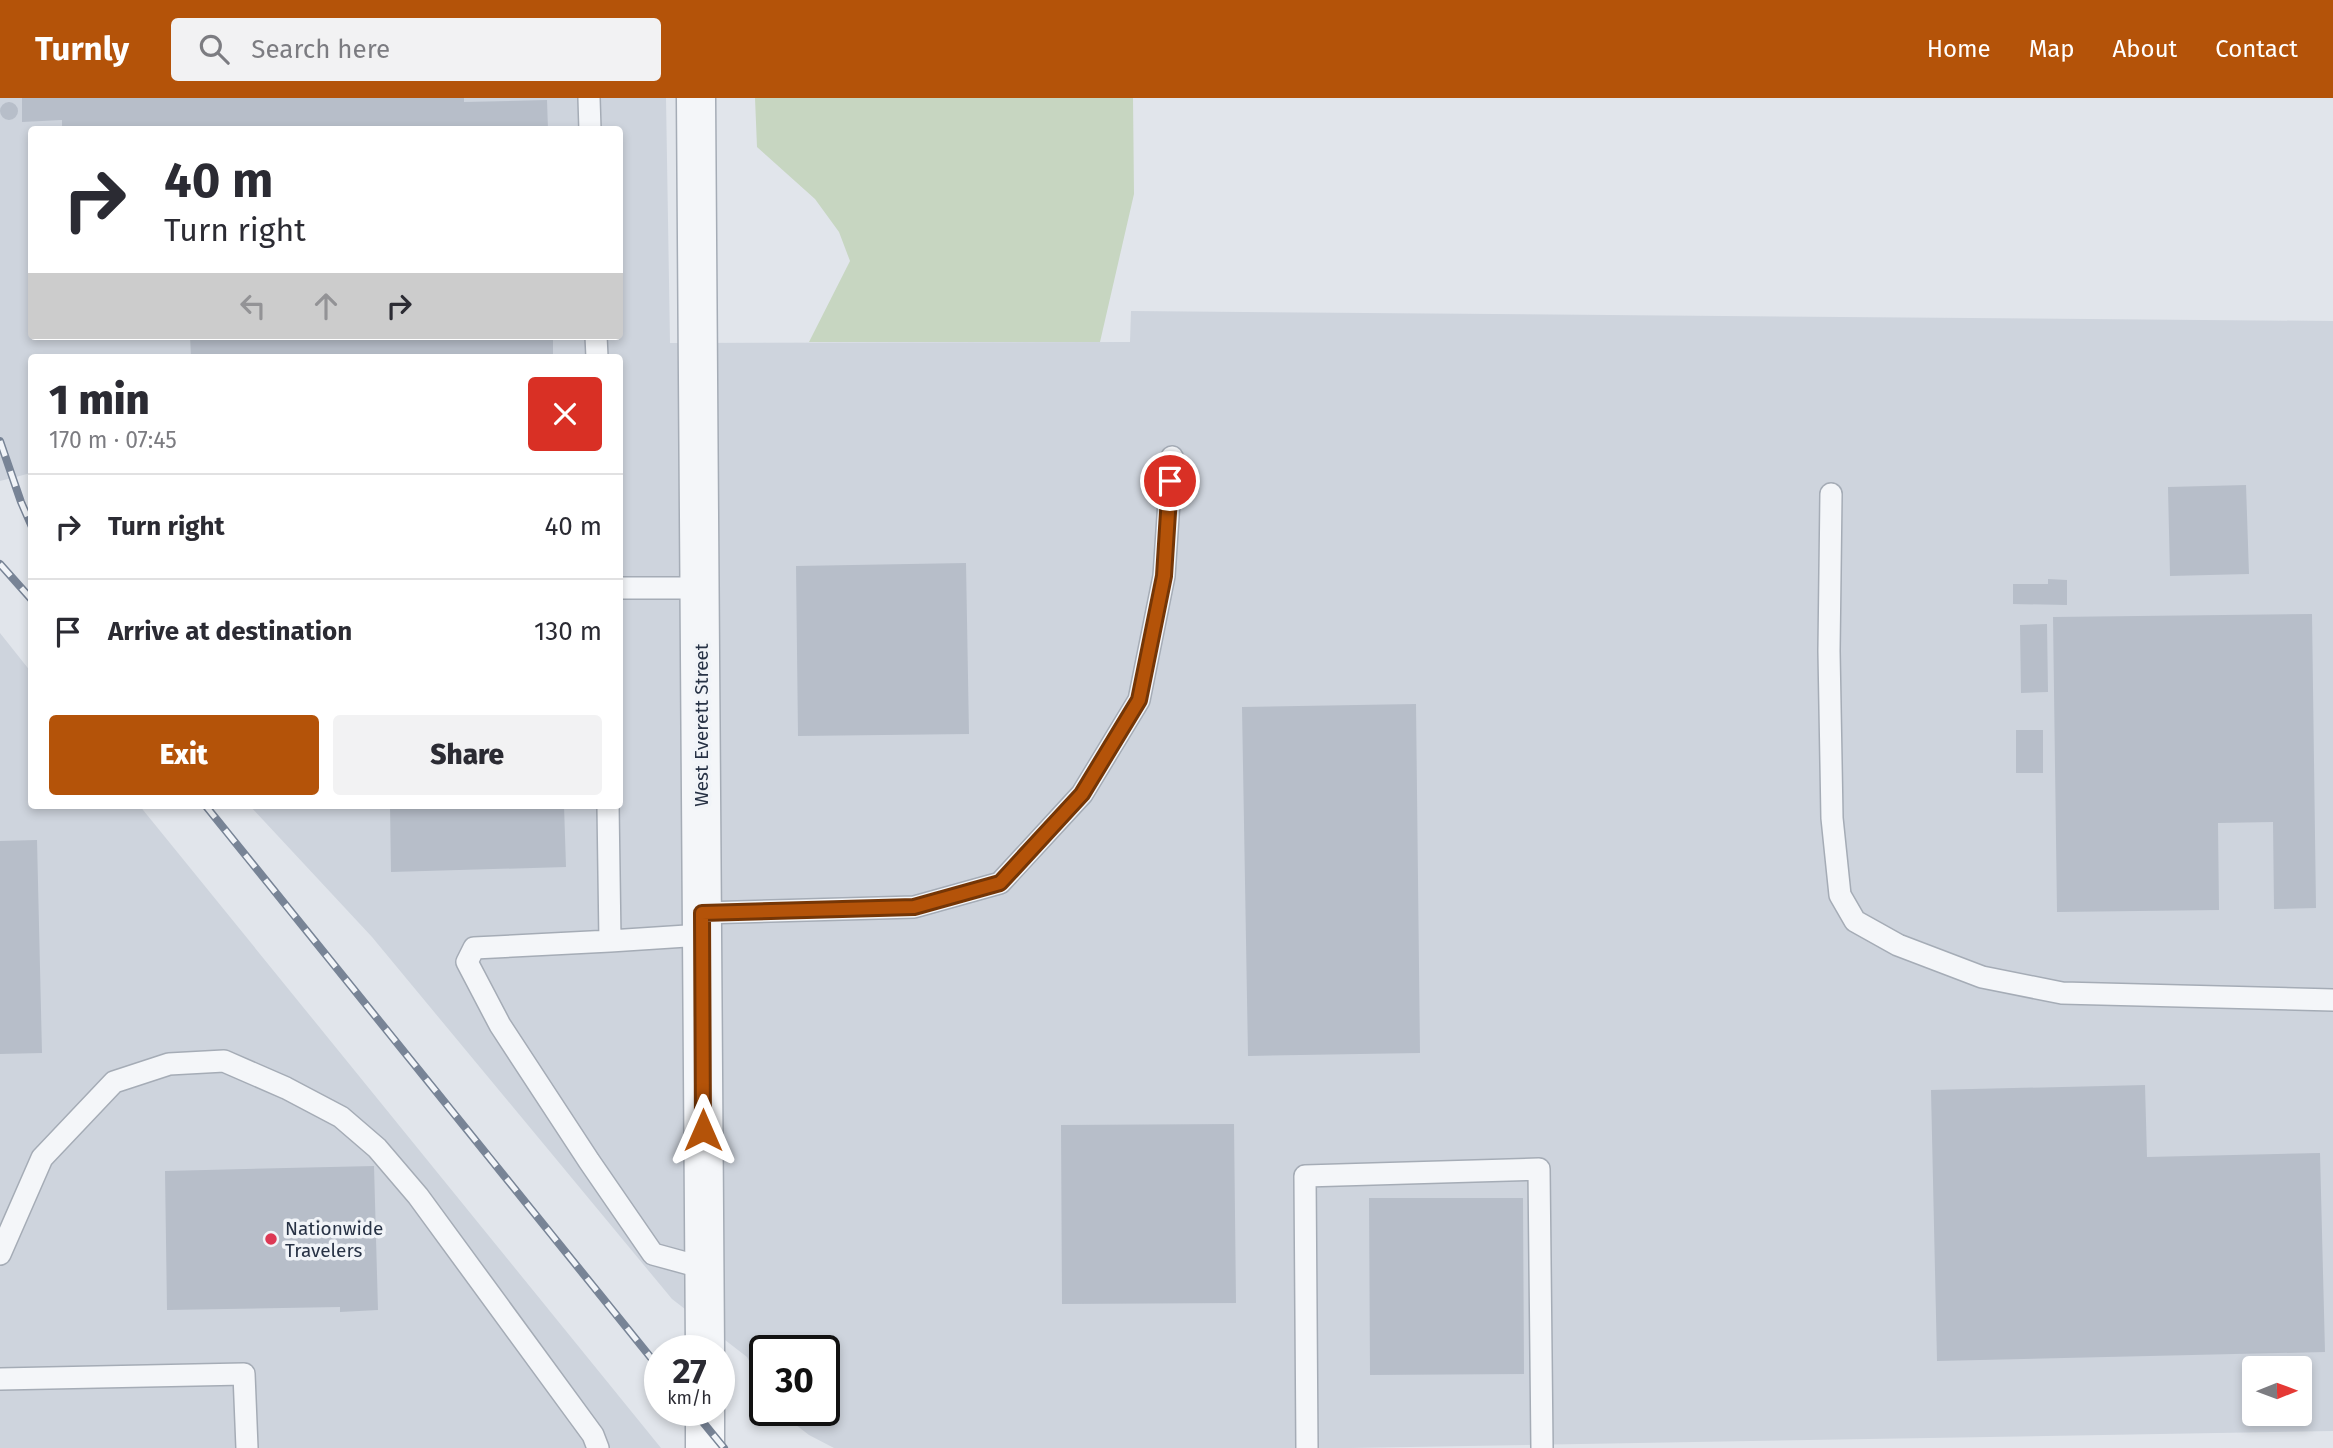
<!DOCTYPE html>
<html lang="en">
<head>
<meta charset="utf-8">
<style>
	:root { --surface:#fff; --page:#f2f2f3; --text:#2b2b33; --muted:#7c7c81; --line:#e1e1e2; --accent:#b45309 }
	body { margin:0; font-family:"Fira Sans",sans-serif; background:var(--page); color:var(--text); height:100vh; display:flex; flex-direction:column; font-size:26px; white-space:nowrap }
	* { box-sizing:border-box; margin:0 }
	p { font-size:23px; color:var(--muted) }
	.icon { flex:none; width:38px; height:38px; fill:none; stroke:currentColor; stroke-width:2; stroke-linecap:round; stroke-linejoin:round }
	.map { position:relative; flex:1; overflow:hidden }
	.panel { position:absolute; left:28px; top:256px; width:595px; height:455px; display:flex; flex-direction:column; background:var(--surface); border-radius:7px; box-shadow:0 4px 10px #0003 }
	.panel>* { flex:none }
	.guide { position:absolute; left:28px; top:28px; width:595px; height:214px; border-radius:7px; box-shadow:0 4px 10px #0003; background:#fff; color:var(--text); overflow:hidden }
	.needle { width:46px; rotate:89deg }
	.fabs { position:absolute; left:2242px; top:1258px; display:grid; gap:14px }
	.fabs a { display:grid; place-items:center; width:70px; height:70px; border-radius:7px; background:var(--surface); box-shadow:0 4px 10px #0003; font-size:35px }
	.speed { position:absolute; left:644px; top:1237px; display:flex; gap:14px; font-size:35px; font-weight:700; text-align:center }
	.speed>* { display:grid; place-content:center; width:91px; height:91px; border-radius:50%; background:var(--surface); box-shadow:0 4px 10px #0003; line-height:1 }
	.speed small { font-size:18px; font-weight:400 }
	.speed .limit { border:4px solid #111; border-radius:10px; background:#fff; color:#111 }
	.pin { position:absolute; display:grid; place-items:center; width:60px; height:60px; color:#fff; margin:-30px; border:4px solid #fff; border-radius:50%; box-shadow:0 2px 7px #0007 }
	.me { position:absolute; width:77px; margin:-38px; rotate:0deg; stroke-linejoin:round; filter:drop-shadow(0 0 5px #0008) }
	.turn { display:flex; align-items:center; gap:24px; height:147px; padding:0 21px; font-size:32px }
	.turn .icon { width:91px; height:91px; stroke-width:2.5 }
	.turn b { display:block; font-size:49px; line-height:60px }
	.lanes { display:flex; align-items:center; height:66px; padding:0 21px; background:#0003; justify-content:center; gap:35px; direction:ltr }
	.lanes .off { opacity:.35 }
	.round { display:grid; place-items:center; flex:none; width:74px; height:74px; border-radius:7px; background:var(--page) }
	.headline { display:flex; align-items:center; justify-content:space-between; height:119px; padding:0 21px }
	h1 { font-size:42px; font-weight:800; line-height:52px }
	.primary-button { display:flex; gap:14px; margin-top:auto; padding:14px 21px }
	.primary-button a { flex:1; height:80px; border-radius:7px; background:var(--accent); color:#fff; font-size:28px; font-weight:800; line-height:80px; text-align:center }
	.primary-button a+a { background:var(--page); color:var(--text) }
	ul { padding:0; list-style:none }
	li { display:flex; align-items:center; gap:21px; height:105px; padding:0 21px; border-top:2px solid var(--line) }
	li div { flex:1 }
	li b { display:block; font-size:26px }
	li em { font-style:normal }
	header { display:flex; align-items:center; gap:42px; box-sizing:border-box; height:98px; padding:0 35px; background:var(--accent); color:#fff }
	header strong { font-size:33px }
	nav { display:flex; gap:38px; margin-inline-start:auto; font-size:24px }
	.search { width:490px; height:63px; background:var(--page); display:flex; align-items:center; gap:18px; box-sizing:border-box; padding:0 24px; border-radius:7px; color:var(--muted); font-size:26px }
	.map>svg:first-child { display:block }
	.built { fill:#ced4dd; fill-rule:evenodd }
	.green { fill:#c7d6c1 }
	.building { fill:#b7bec9 }
	.lines { fill:none; stroke-linecap:round; stroke-linejoin:round }
	.service-casing { stroke:#a5acb6; stroke-width:24 }
	.minor-casing { stroke:#a5acb6; stroke-width:41 }
	.service { stroke:#f4f6f9; stroke-width:21 }
	.minor { stroke:#f4f6f9; stroke-width:38 }
	.rail-casing { stroke:#788496; stroke-width:8 }
	.rail { stroke:#f1f4f8; stroke-width:5; stroke-dasharray:16; stroke-linecap:butt }
	.route-casing { stroke:#753606; stroke-width:18 }
	.route { stroke:#b45309; stroke-width:12 }
	.poi-dot { fill:#dd3955; stroke:#f1f4f8; stroke-width:2.5 }
	.labels { text-anchor:middle; dominant-baseline:central; stroke-width:7; stroke-linejoin:round; paint-order:stroke }
	.street-label { font-size:19px; fill:#273245; stroke:#f1f4f8 }
	.poi-label { font-size:19px; fill:#273245; stroke:#f1f4f8; text-anchor:start }
</style>
</head>
<body>
<header>
<strong>Turnly</strong>
<div class="search"><svg class="icon" aria-label="search" viewBox="0 0 24 24"><circle cx="10" cy="10" r="6"/><path d="M15 15l6 6"/></svg>Search here</div>
<nav><a>Home</a><a>Map</a><a>About</a><a>Contact</a></nav>
</header>
<div class="map">
<svg width="2333" height="1350" viewBox="0 0 2333 1350">
	<rect width="100%" height="100%" fill="#e1e5eb"/>
	<path class="built" d="M0 0H666L670 245 1130 244 1131 213 2333 223V1333L1351 1350H834L809 1337 778 1313 824 1312V1253H765V1294L747 1259 672 1201 372 839 249 707H620V259H32L31 375 0 383ZM32 32H620V238H32ZM2254 1270H2300V1316H2254Z
		M0 535 31 574 32 707H139L661 1350H0Z"/>
	<path class="green" d="M755 0H1133L1134 96 1100 244H809L850 163 839 134 815 101 757 49Z"/>
	<path class="building" d="M22 0H464V4L547 2 548 32H62V22L22 24Z
		M0 13a9 9 0 1 1 18 0a9 9 0 1 1-18 0Z
		M190 238H553V259H191Z
		M2246 387 2249 476 2170 478 2168 389Z
		M966 465 969 636 798 638 796 468Z
		M2048 481 2067 482V507L2013 506V486H2048Z
		M2312 516 2316 810 2274 811 2273 724 2218 725 2219 812 2057 814 2053 519Z
		M2047 526 2048 594 2021 595 2020 527Z
		M1416 606 1420 955 1248 958 1242 609Z
		M2016 632H2043V675H2016Z
		M390 707H564L566 769 391 774Z
		M37 742 42 955 0 956V743Z
		M2145 987 2147 1059 2320 1055 2325 1254 1937 1263 1931 992Z
		M1234 1026 1236 1205 1062 1206 1061 1027Z
		M374 1068 378 1212 340 1214V1209L167 1212 165 1073Z
		M1369 1100H1523L1524 1276 1370 1277Z"/>
	<g class="lines">
		<g class="service-casing">
			<path id="service" d="M589 0 590 32
				M596 238 597 259
				M1831 396 1829 553 1832 720 1840 797 1855 823 1898 847 1982 879 2062 895 2333 902
				M620 490H699
				M608 707 610 843 702 837
				M702 815 914 809 1000 785 1082 696 1139 602 1164 478 1172 359
				M610 843 474 850 467 864 500 927 589 1063 653 1156 704 1170
				M0 1156 42 1060 114 984 169 966 224 963 286 990 341 1019 377 1050 418 1098 593 1337 598 1350
				M0 1281 244 1276 247 1350
				M1307 1350 1305 1078 1539 1071 1542 1350"/>
		</g>
		<g class="minor-casing">
			<path id="minor" d="M696 0 705 1253
				M705 1350V1312"/>
		</g>
		<use href="#service" class="service"/>
		<use href="#minor" class="minor"/>
		<g class="rail-casing">
			<path id="rail" d="M0 343 21 404 32 429
				M0 466 32 502
				M205 707 660 1271
				M693 1312 724 1350"/>
		</g>
		<use href="#rail" class="rail"/>
	</g>
	<g class="lines">
		<g class="route-casing">
			<path id="route" d="M703 1032 702 815 914 809 1000 785 1082 696 1139 602 1164 478 1170 383"/>
		</g>
		<use href="#route" class="route"/>
	</g>
	<circle class="poi-dot" cx="271" cy="1141" r="7"/>
	<g class="labels">
		<g class="street-label">
			<text transform="translate(701 627) rotate(-90)">West Everett Street</text>
		</g>
		<g class="poi-label">
			<text x="285" y="1130">Nationwide<tspan x="285" dy="22">Travelers</tspan></text>
		</g>
	</g>
</svg>
<div class="fabs">
<a><svg class="needle" viewBox="-14 -14 28 28"><path d="M0-13l5 13h-10z" fill="#e53935"/><path d="M0 13l5-13h-10z" fill="#7c7c81"/></svg></a>
</div>
<div class="speed"><div>27<small>km/h</small></div><div class="limit">30</div></div>
<div class="pin" style="left:1170px;top:383px;background:#d93025"><svg class="icon" aria-label="arrive" viewBox="0 0 24 24"><path d="M6 21V4h12l-3 4 3 4H6"/></svg></div>
<svg class="me" style="left:703px;top:1032px" viewBox="-20 -20 40 40"><path d="M0-17L14 15 0 8-14 15z" fill="#b45309" stroke="#fff" stroke-width="4"/></svg>
<div class="guide">
<div class="turn"><svg class="icon" aria-label="right" viewBox="0 0 24 24"><path d="M7 20v-9h11M14 6l5 5-5 5"/></svg><div><b>40 m</b>Turn right</div></div>
<div class="lanes"><svg class="icon off" aria-label="left" viewBox="0 0 24 24"><path d="M17 20v-9H6M10 6l-5 5 5 5"/></svg><svg class="icon off" aria-label="ahead" viewBox="0 0 24 24"><path d="M12 20V5M6 11l6-6 6 6"/></svg><svg class="icon" aria-label="right" viewBox="0 0 24 24"><path d="M7 20v-9h11M14 6l5 5-5 5"/></svg></div>
</div>
<section class="panel">
<div class="headline"><div><h1>1 min</h1><p>170 m · 07:45</p></div><a class="round" style="background:#d93025;color:#fff"><svg class="icon" aria-label="close" viewBox="0 0 24 24"><path d="M6 6l12 12M18 6L6 18"/></svg></a></div>
<ul>
<li><svg class="icon" aria-label="right" viewBox="0 0 24 24"><path d="M7 20v-9h11M14 6l5 5-5 5"/></svg><div><b>Turn right</b></div><em>40 m</em></li>
<li><svg class="icon" aria-label="arrive" viewBox="0 0 24 24"><path d="M6 21V4h12l-3 4 3 4H6"/></svg><div><b>Arrive at destination</b></div><em>130 m</em></li>
</ul>
<div class="primary-button"><a>Exit</a><a>Share</a></div>
</section>
</div>
</body>
</html>
